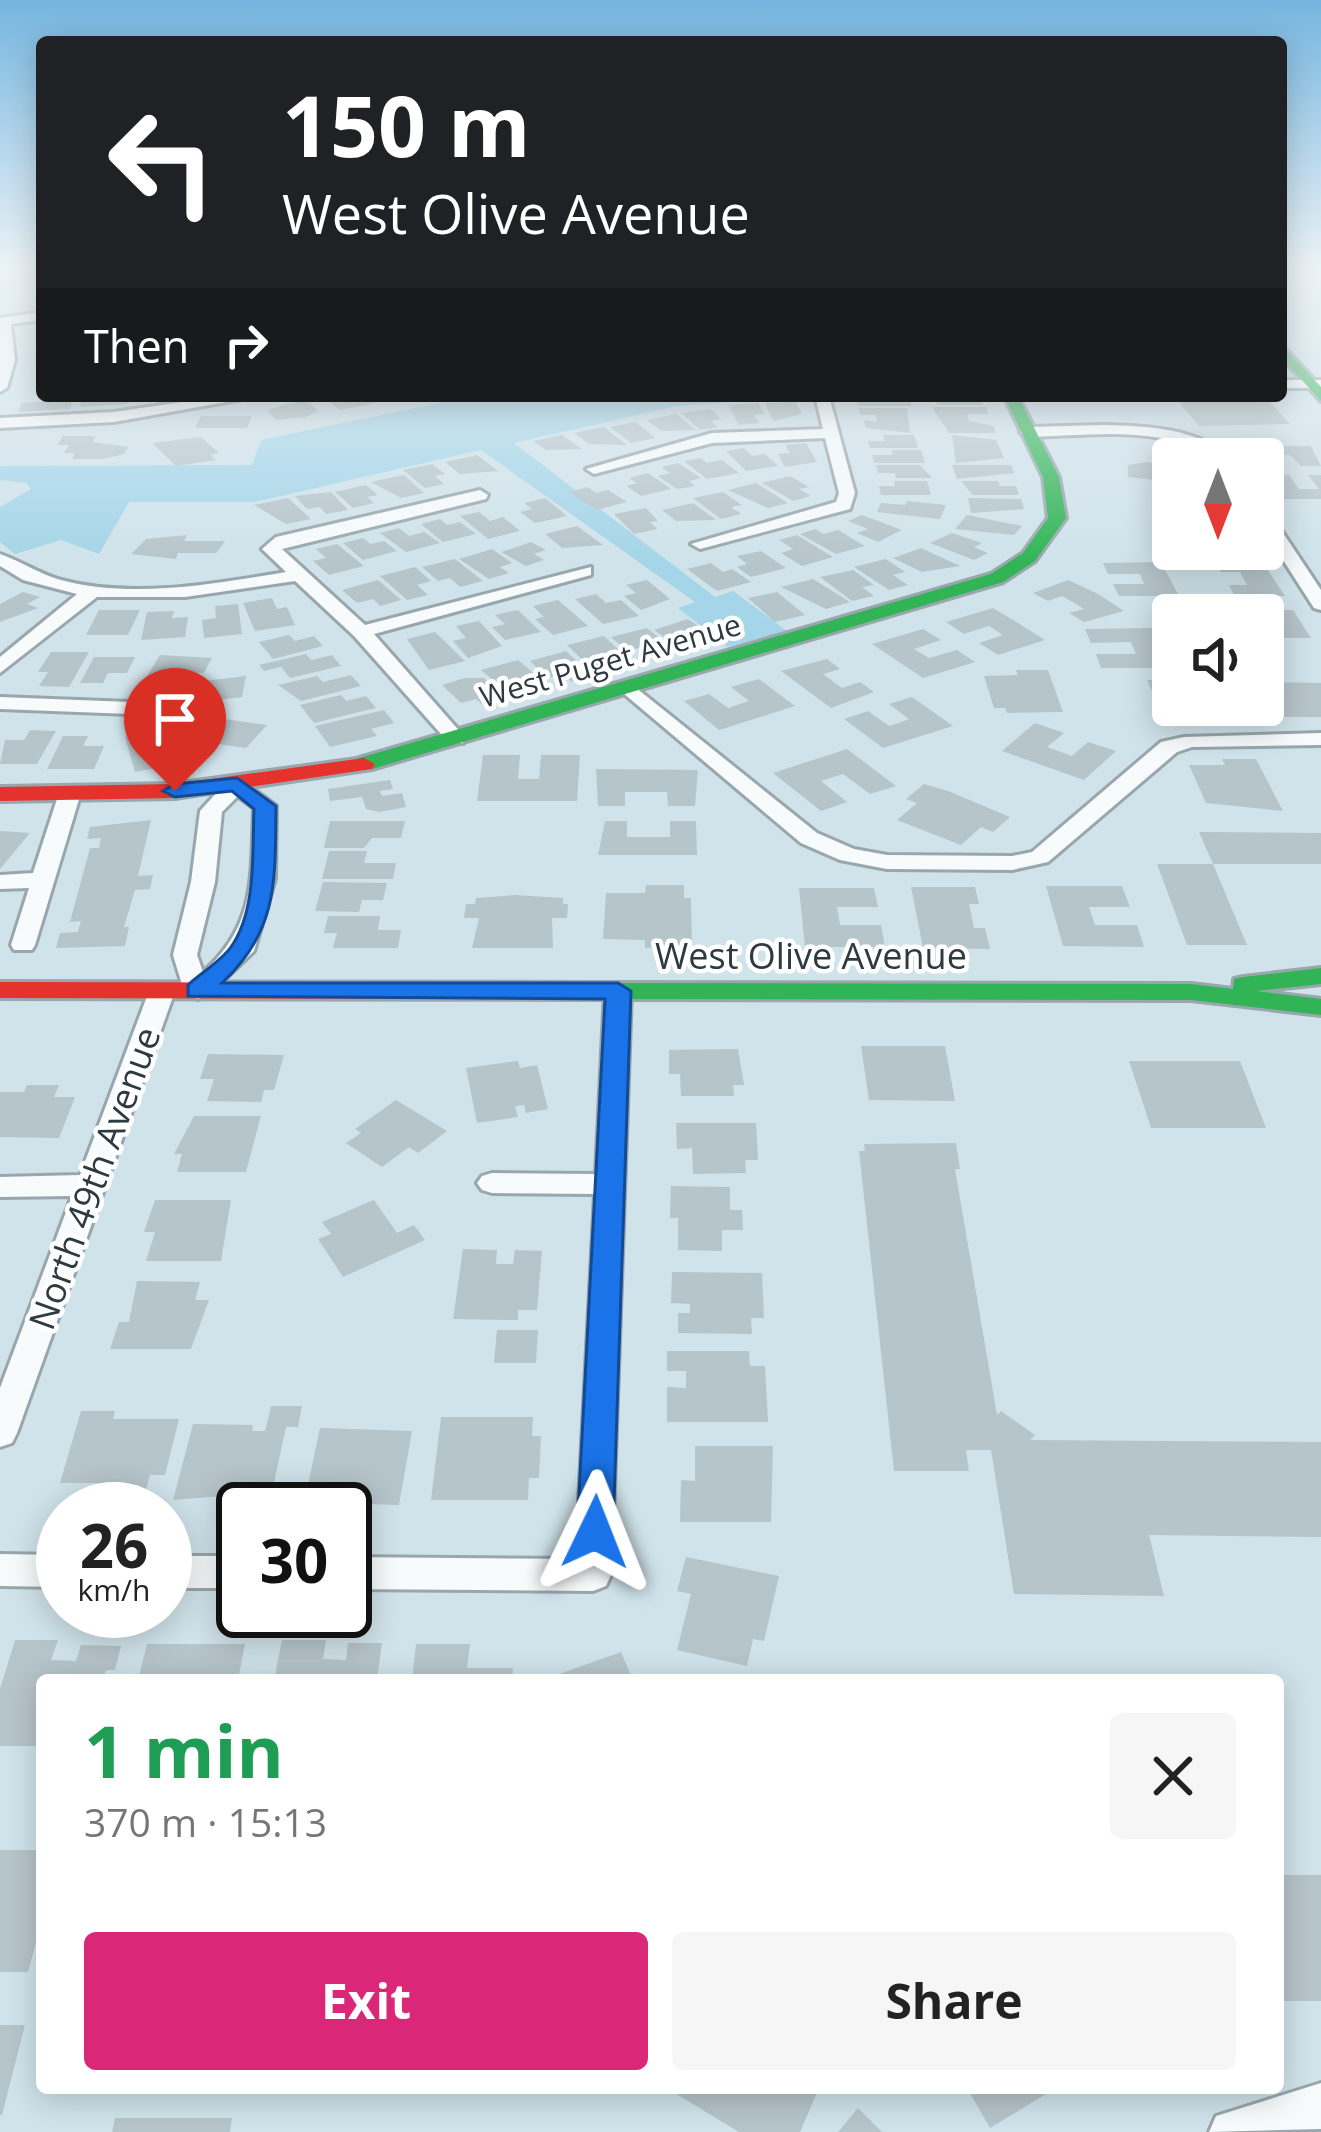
<!DOCTYPE html>
<html lang="en">
<head>
<meta charset="utf-8">
<style>
	:root { --surface:#fff; --page:#f6f6f6; --text:#222; --muted:#767676; --accent:#db2777 }
	body { margin:0; font-family:"Open Sans",sans-serif; background:var(--page); color:var(--text); height:100vh; display:flex; flex-direction:column; font-size:45px; white-space:nowrap }
	* { box-sizing:border-box; margin:0 }
	p { font-size:39px; color:var(--muted) }
	.icon { flex:none; width:66px; height:66px; fill:none; stroke:currentColor; stroke-width:2; stroke-linecap:round; stroke-linejoin:round }
	.map { position:relative; flex:1; overflow:hidden }
	.sheet { position:absolute; left:36px; top:1674px; width:1248px; height:420px; display:flex; flex-direction:column; background:var(--surface); border-radius:12px; box-shadow:0 6px 30px #0003 }
	.sheet>* { flex:none }
	.banner { position:absolute; left:36px; top:36px; width:1251px; height:366px; border-radius:12px; box-shadow:0 6px 30px #0003; background:#202124; color:#fff; overflow:hidden }
	.needle { width:78px; rotate:180deg }
	.fabs { position:absolute; left:1152px; top:438px; display:grid; gap:24px }
	.fabs a { display:grid; place-items:center; width:132px; height:132px; border-radius:12px; background:var(--surface); box-shadow:0 6px 30px #0003; font-size:60px }
	.speed { position:absolute; left:36px; top:1482px; display:flex; gap:24px; font-size:60px; font-weight:700; text-align:center }
	.speed>* { display:grid; place-content:center; width:156px; height:156px; border-radius:50%; background:var(--surface); box-shadow:0 6px 30px #0003; line-height:1 }
	.speed small { font-size:30px; font-weight:400 }
	.speed .limit { border:6px solid #111; border-radius:18px; background:#fff; color:#111 }
	.pin { position:absolute; display:grid; place-items:center; width:102px; height:102px; color:#fff; margin:-123px -51px; border-radius:50% 50% 50% 0; rotate:-45deg; box-shadow:0 0 12px #0007 }
	.pin .icon { rotate:45deg }
	.me { position:absolute; width:132px; margin:-66px; rotate:2deg; stroke-linejoin:round; filter:drop-shadow(0 0 9px #0008) }
	.turn { display:flex; align-items:center; gap:42px; height:252px; padding:0 48px; font-size:54px }
	.turn .icon { width:156px; height:156px; stroke-width:2.5 }
	.turn b { display:block; font-size:84px; line-height:102px }
	.then { display:flex; align-items:center; height:114px; padding:0 48px; background:#0003; gap:24px; font-size:45px }
	.round { display:grid; place-items:center; flex:none; width:126px; height:126px; border-radius:12px; background:var(--page) }
	.head { display:flex; align-items:center; justify-content:space-between; height:204px; padding:0 48px }
	h1 { font-size:72px; font-weight:700; line-height:90px; color:#1e9e55 }
	.button { display:flex; gap:24px; margin-top:auto; padding:24px 48px }
	.button a { flex:1; height:138px; border-radius:12px; background:var(--accent); color:#fff; font-size:48px; font-weight:700; line-height:138px; text-align:center }
	.button a+a { background:var(--page); color:var(--text) }
	.map>svg:first-child { display:block }
	.green { fill:#a4d5e8 }
	.building { fill:#b6c5ca }
	.lines { fill:none; stroke-linecap:round; stroke-linejoin:round }
	.street-casing { stroke:#99a7ad; stroke-width:6 }
	.fast-casing { stroke:#99a7ad; stroke-width:6 }
	.jam-casing { stroke:#99a7ad; stroke-width:6 }
	.street { fill:#f8fbfc; fill-rule:evenodd }
	.fast { fill:#30b455; fill-rule:evenodd }
	.jam { fill:#e5322d; fill-rule:evenodd }
	.route { fill:#1a73e8; stroke:#114b97; stroke-width:3 }
	.labels { text-anchor:middle; dominant-baseline:central; stroke-width:9; stroke-linejoin:round; paint-order:stroke }
	.far-street-label { font-size:30px; fill:#2d3a40; stroke:#fff }
	.street-label { font-size:36px; fill:#2d3a40; stroke:#fff }
</style>
</head>
<body>
<div class="map">
<svg width="1321" height="2132" viewBox="0 0 1321 2132">
	<rect width="100%" height="100%" fill="#d0e3ea"/>
	<path class="green" d="M473 396H811L677 406 514 443 715 597 733 591 787 631 728 647 678 608 695 602 481 450 255 502H129L99 554 61 540 15 554 0 542V507L31 489 26 483 0 480V466L252 465 261 440Z"/>
	<path class="building" d="M83 396H129L128 404 80 407Z
		M322 396H368L376 403 340 410Z
		M876 396H909L912 406H858L856 399Z
		M934 396 980 398 983 405H937Z
		M1187 396 1266 397 1290 424 1199 426 1181 405 1178 399Z
		M306 399 318 411 306 417 276 420 267 410Z
		M73 400 70 409 18 412 22 403Z
		M796 402 802 414 773 421 765 403Z
		M758 403 765 414 754 415 759 423 739 425 728 405Z
		M932 407H986L988 414H967L969 421 993 426 996 433H949Z
		M858 408H907L910 433 866 428 864 421H877L876 415H860Z
		M710 409 722 419 711 421 718 427 700 430 681 413Z
		M676 414 696 430 661 431 647 420Z
		M201 416H252L247 428H195Z
		M635 422 656 438 631 443 610 427Z
		M604 427 627 445 589 444 574 433Z
		M562 435 582 449 546 450 533 441Z
		M883 435H914L918 448H870L868 441H885Z
		M952 435 996 440 1004 458 956 463Z
		M63 436H96L92 442 129 447 124 454 103 459H72L75 453H64L69 445H57Z
		M201 437 219 453 210 455 216 460 176 466 152 443Z
		M806 443 817 462 785 467 778 454 790 453 785 445Z
		M1244 446H1311L1321 466H1301L1290 455H1274L1281 466H1263V459H1253Z
		M744 448 752 456 765 454 778 466 746 471 726 451Z
		M891 450H921L925 463H874L872 455H893Z
		M477 455 498 471 460 474 445 462Z
		M701 458 707 463 722 460 739 473 707 479 684 461Z
		M1148 462 1173 467V482L1128 477V465Z
		M678 463 701 478 689 481 695 486 677 489 658 476 670 473 661 467Z
		M432 464 445 474 435 476 444 484 425 488 403 470Z
		M876 465H920L932 478H896L895 473H878Z
		M952 465H1011L1014 473 957 479Z
		M648 473 671 489 641 496 626 486 637 483 629 478Z
		M404 475 424 493 401 498 371 482Z
		M1264 475H1289L1299 489H1319L1308 475H1321V499H1280Z
		M790 476 809 487 799 489 811 496 793 501 762 483Z
		M894 481H927L931 495H881L879 486H895Z
		M961 481H998L1000 486H1016L1019 495H973Z
		M756 483 788 503 768 508 728 490Z
		M366 485 378 495 367 497 374 503 353 508 335 492Z
		M588 487 596 493 608 490 627 502 596 510 569 492Z
		M331 492 348 510 326 514 320 507 307 509 295 496Z
		M723 492 742 505 731 507 741 514 721 519 693 498Z
		M288 498 311 519 286 524 254 505Z
		M545 498 567 516 535 523 520 512 532 509 524 503Z
		M968 498 1021 499 1024 509 971 513Z
		M907 501 946 505 940 519 877 512 881 503 905 505Z
		M693 503 716 520 676 521 662 510Z
		M646 508 658 521 650 522 657 529 634 534 614 514Z
		M479 512 490 521 503 517 520 531 488 539 460 516Z
		M862 515 902 530 878 542 857 533 868 529 848 521Z
		M967 515 1022 526 1014 535 955 529Z
		M440 519 447 525 460 522 476 534 443 542 421 524Z
		M577 526 603 545 562 548 545 534Z
		M399 528 409 536 424 532 440 543 406 552 380 533Z
		M815 529 824 534 838 530 865 546 836 554 800 534Z
		M952 533 982 543 974 547 988 553 974 560 930 543Z
		M187 535 184 541H225L216 553H178L176 559 131 554 146 539Z
		M797 535 833 557 802 566 781 553 793 549 779 540Z
		M363 538 371 544 384 541 397 551 363 560 343 543Z
		M531 542 546 550 534 554 544 560 526 566 501 552Z
		M337 544 364 566 329 575 313 561 326 558 316 549Z
		M921 548 960 566 922 572 893 558Z
		M492 549 512 563 500 567 509 573 489 579 459 559Z
		M761 551 786 568 751 577 737 567 747 564 737 556Z
		M455 559 483 581 460 587 450 578 438 581 422 567Z
		M886 559 905 572 893 575 908 585 889 590 854 567Z
		M1262 561 1285 596 1234 595 1229 585H1247L1240 572H1221L1215 563Z
		M1161 562 1179 596H1119L1113 584H1144L1140 574H1108L1103 563Z
		M711 563 723 572 732 569 751 582 717 591 687 569Z
		M415 567 431 581 417 585 428 595 407 600 380 576Z
		M853 570 874 585 862 587 874 596 852 601 820 577Z
		M813 579 850 602 826 609 781 587Z
		M378 580 401 600 380 606 373 599 357 603 342 590Z
		M647 580 670 599 641 610 624 596 636 593 626 585Z
		M1068 580 1098 594 1124 611 1084 622 1069 613 1084 609 1062 596 1048 601 1033 593Z
		M23 592 40 597 27 604 38 608 0 622V604Z
		M777 592 805 615 775 622 748 598Z
		M596 594 606 603 621 600 639 616 603 624 575 599Z
		M272 598 277 609 287 607 295 625 255 631 243 603Z
		M558 600 588 626 553 635 535 619 544 617 533 606Z
		M238 604 242 634 204 638 202 620 216 618 215 606Z
		M993 608 1018 623 1045 640 998 655 979 643 1003 635 989 626 964 634 946 622Z
		M99 610H140L128 635H86Z
		M518 610 541 632 505 640 492 627 505 624 495 615Z
		M1266 610H1293L1311 638H1263V625H1274Z
		M174 611 172 618 188 617 185 637 141 640 147 612Z
		M688 619 706 631 691 636 703 644 683 650 654 630Z
		M479 621 502 646 468 658 453 641 466 638 456 626Z
		M647 628 677 652 655 658 642 647 627 651 611 637Z
		M1154 628 1173 668H1101L1096 654H1136L1131 642 1091 643 1085 629Z
		M923 629 941 640 914 649 929 658 957 650 975 662 923 678 872 644Z
		M435 632 465 661 429 670 407 639Z
		M289 635 295 641 314 636 323 646 273 659 259 642Z
		M604 636 621 652 612 655 626 668 597 674 567 645Z
		M566 651 594 677 572 682 563 674 548 678 530 661Z
		M51 652H89L69 687 39 686 48 672H38Z
		M306 654 311 660 332 655 341 666 290 678 281 667 264 671 259 665Z
		M160 655 212 658 204 673 173 671 166 682 144 681Z
		M94 657H135L127 673H108L103 683H80Z
		M827 659 840 669 823 674 842 688 860 682 874 692 831 708 781 671Z
		M518 660 537 676 524 680 539 692 515 699 481 670Z
		M1016 670H1048L1063 712 1007 713 1005 708H994L984 676 1018 675Z
		M351 675 361 686 301 701 278 685 317 676 323 682Z
		M246 676 242 697 186 704 185 691 204 689V681Z
		M465 678H484L509 701 485 707 476 699 461 703 442 685Z
		M759 679 795 706 719 730 684 701 709 694 728 708 749 701 731 687Z
		M1147 680H1173V705L1225 707 1233 722 1167 723Z
		M1321 683V717H1273L1263 699 1265 682Z
		M341 695 346 701 366 696 376 708 314 723 300 705Z
		M912 697 953 726 883 748 844 719 868 711 889 726 899 723 909 719 889 704Z
		M384 710 394 723 371 729 377 736 330 747 315 726Z
		M182 713 267 725 246 748 184 739 194 728 170 725Z
		M1035 723 1064 733 1047 747 1072 756 1088 742 1116 751 1084 780 1002 751Z
		M30 730 56 731 37 764H0L5 740H24Z
		M156 732 159 744 176 741 183 763 135 772 125 737Z
		M63 736H88L83 746H104L94 769H47Z
		M847 749 896 786 870 794 843 774 821 781 847 802 821 811 773 773Z
		M483 755H520L518 779H539L541 755H580L577 801H477Z
		M1222 759H1256L1283 811 1206 803 1189 765H1225Z
		M596 769 698 770 695 806H668L667 792H625V806H598Z
		M390 780 393 789 380 791 382 796 402 793 406 807 379 812 366 809 362 797 330 801 328 789Z
		M924 784 948 791 1010 817 993 832 981 827 961 845 897 820 917 803 906 799Z
		M151 820 138 876 153 875 150 889 135 890 124 927H129L125 946 56 948 60 933 78 932 81 921 70 922 90 848H99L101 838 87 839 90 827Z
		M330 821H405L401 838H372L364 848H324Z
		M605 821H627V837H670V821H696L697 855H598Z
		M0 831 30 833 0 869Z
		M1199 832 1321 833V864H1213L1247 945H1187L1157 864H1213Z
		M329 851H367L364 863H396L393 879H322Z
		M323 882 387 883 383 900H362L359 912 315 911Z
		M646 885H684V898H691L692 945 645 948V940L603 939 606 893H645Z
		M1046 886H1122L1130 907H1089L1095 925H1137L1144 947 1063 946Z
		M911 887H975L979 904H969L974 928H985L990 949 923 948Z
		M799 888H874L878 907H837L840 925H881L885 947H805Z
		M515 895 563 898V904H568L567 918H552L553 948H472L479 918H464L466 904H475L476 898Z
		M328 916H380L378 930H401L398 948H333L337 933H324Z
		M861 1046H945L955 1101 869 1100Z
		M738 1049 744 1085H733L734 1096H681L680 1074H669V1050Z
		M208 1054 284 1055 274 1090H264L261 1102 207 1101 214 1079H200Z
		M518 1061 520 1068 537 1065 548 1109 526 1113 524 1105 515 1106 518 1117 477 1123 466 1068Z
		M1129 1061H1240L1266 1128H1151Z
		M27 1085H59L54 1097H75L59 1138 0 1137V1092H24Z
		M396 1100 447 1131 418 1153 409 1147 382 1167 346 1143 361 1133 355 1129Z
		M194 1116H261L246 1172H177L182 1154H174Z
		M676 1123H756L758 1160H745L746 1173 693 1174 692 1148 677 1149Z
		M956 1143 960 1169H955L997 1415 1001 1411 1035 1435 1030 1440 1321 1442V1537L1149 1535 1164 1596 1014 1594 991 1450H966L969 1471H894L859 1151H865L864 1144Z
		M671 1186 730 1187V1210H742L743 1230H722V1251L678 1250V1218H670Z
		M155 1200H231L221 1261H146L155 1232H144Z
		M374 1200 397 1233 414 1225 425 1240 343 1277 318 1239 331 1234 322 1222Z
		M463 1249 497 1250 496 1264H513L515 1250 542 1251 537 1310H518V1320L453 1319Z
		M672 1272 762 1273 764 1318H751L752 1334 678 1333V1313H690V1304L671 1303Z
		M137 1281 200 1282 195 1300H209L191 1349H110L119 1322H129Z
		M497 1330H538L536 1363H494Z
		M667 1351H749L750 1366H765L768 1422H667V1387L686 1388V1371H667Z
		M271 1406H302L298 1427H286L269 1506 232 1505 234 1495 173 1500 193 1424 253 1425 252 1431H265Z
		M81 1411H115L113 1419H179L165 1475H150L143 1500H95L100 1483H60Z
		M441 1417H533L532 1436H541L539 1478H529L528 1500H431Z
		M320 1428 412 1431 399 1505 364 1504 366 1494 305 1499Z
		M695 1446H773L771 1522H680L681 1480 695 1481Z
		M686 1557 779 1576 764 1641 753 1639 747 1666 677 1650 691 1594 677 1591Z
		M15 1640H58L51 1660 76 1661 81 1645 121 1646 115 1670H106L103 1680H42V1746H0V1689Z
		M282 1640H326L323 1659 346 1660 348 1643H382L377 1680H274Z
		M147 1644H245L238 1680H138Z
		M416 1644H470L467 1668H513L512 1680H412Z
		M621 1652 633 1680H545V1679Z
		M0 1850H42V1920L28 1972H0Z
		M1278 1875H1321V2001H1278Z
		M0 2025H25L2 2115H0Z
		M675 2088H819L800 2132H739L673 2092Z
		M967 2088H1056L990 2128Z
		M858 2108 882 2132H838Z
		M115 2118H232L230 2132H112Z"/>
	<g class="lines">
		<g class="street-casing">
			<path id="street" d="M42 312V320L11 324 15 360 7 388 0 392V318Z
				M1281 380H1321V388H1281Z
				M223 396H260L114 422 0 428V418L114 412Z
				M815 396H829L855 493 850 509 700 549 691 544 836 502 839 493 825 438 712 443 594 474 586 469 712 433 823 429Z
				M1104 425C1148 426 1198 428 1233 459 1207 459 1187 443 1161 438 1118 430 1072 436 1028 437L1020 432 1028 427Z
				M480 490 488 495 486 499 282 549 365 625 591 567V575L374 634 463 735V743H449L354 636 295 581 185 597H97L0 673V657L77 594 23 580 0 566V554C21 561 39 574 61 580 131 599 214 584 286 572L262 549 276 537Z
				M1263 511 1269 512 1321 590V610L1314 608 1263 529Z
				M630 683 817 833 854 849 887 855 1012 856 1032 852 1161 742 1184 737 1321 733V745L1192 747 1177 752 1048 862 1012 870 887 869 840 860 801 843 623 693V685Z
				M0 697 130 702 140 708 130 714 0 709Z
				M237 777 276 806 275 879 254 951 206 997 197 999 184 991 173 955 191 882 200 811 229 779ZM238 796 254 808C251 875 257 925 203 972L197 955 215 882 222 812Z
				M69 789 80 796 35 945 32 950H14L11 945 29 888 0 889V875L33 873 58 796Z
				M162 983 175 991 17 1433 12 1443 0 1447V1388L72 1196 0 1197V1177L80 1175 149 991Z
				M618 983 631 991 611 1575 606 1586 593 1591 345 1589V1557L576 1559 595 1194 492 1193 482 1190 477 1183 482 1176 492 1173 596 1174 605 991Z
				M0 1554 63 1555V1587L0 1586Z
				M165 1556H243V1588H165Z
				M1321 2083V2129L1209 2132 1216 2116Z"/>
		</g>
		<g class="fast-casing">
			<path id="fast" d="M1281 344 1321 387V401L1281 357Z
				M1004 396H1018L1059 477 1066 518 1035 561 1003 582 372 769H356L353 764 356 759 991 574 1023 553 1048 518 1043 477Z
				M1321 968V984L1256 991 1321 999V1015L1191 1000 591 999 578 991 591 983 1191 984 1233 989 1234 979 1243 977Z"/>
		</g>
		<g class="jam-casing">
			<path id="jam" d="M364 758 375 764 372 769 175 798 0 801V787L175 784Z
				M0 982 591 983 604 991 591 999 0 998Z"/>
		</g>
		<use href="#street" class="street"/>
		<use href="#fast" class="fast"/>
		<use href="#jam" class="jam"/>
	</g>
	<linearGradient id="sky" x2="0" y2="1"><stop stop-color="#75b5df"/><stop offset="0.47" stop-color="#eaf2f6"/><stop offset="1" stop-color="#eaf2f6" stop-opacity="0"/></linearGradient>
	<rect width="1321" height="565" fill="url(#sky)"/>
	<path class="route" d="M237 778 276 806C275 879 279 930 222 983H618L631 991 613 1532 608 1543 595 1547 582 1543 577 1532 605 999 188 996V985C201 973 221 961 231 947 257 910 252 852 254 809L232 791 175 797 163 791 175 784Z"/>
	<g class="labels">
		<g class="far-street-label">
			<text transform="translate(610 660) rotate(-16)">West Puget Avenue</text>
		</g>
		<g class="street-label">
			<text x="811" y="955">West Olive Avenue</text>
			<text transform="translate(94 1178) rotate(-70)">North 49th Avenue</text>
		</g>
	</g>
</svg>
<div class="fabs">
<a><svg class="needle" viewBox="-14 -14 28 28"><path d="M0-13l5 13h-10z" fill="#e53935"/><path d="M0 13l5-13h-10z" fill="#767676"/></svg></a>
<a><svg class="icon" aria-label="sound" viewBox="0 0 24 24"><path d="M4 9h4l5-4v14l-5-4H4zM17 9q2 3 0 6"/></svg></a>
</div>
<div class="speed"><div>26<small>km/h</small></div><div class="limit">30</div></div>
<div class="pin" style="left:175px;top:791px;background:#d93025"><svg class="icon" aria-label="arrive" viewBox="0 0 24 24"><path d="M6 21V4h12l-3 4 3 4H6"/></svg></div>
<svg class="me" style="left:595px;top:1532px" viewBox="-20 -20 40 40"><path d="M0-17L14 15 0 8-14 15z" fill="#1a73e8" stroke="#fff" stroke-width="4"/></svg>
<div class="banner">
<div class="turn"><svg class="icon" aria-label="left" viewBox="0 0 24 24"><path d="M17 20v-9H6M10 6l-5 5 5 5"/></svg><div><b>150 m</b>West Olive Avenue</div></div>
<div class="then">Then<svg class="icon" aria-label="right" viewBox="0 0 24 24"><path d="M7 20v-9h11M14 6l5 5-5 5"/></svg></div>
</div>
<section class="sheet">
<div class="head"><div><h1>1 min</h1><p>370 m · 15:13</p></div><a class="round"><svg class="icon" aria-label="close" viewBox="0 0 24 24"><path d="M6 6l12 12M18 6L6 18"/></svg></a></div>
<div class="button"><a>Exit</a><a>Share</a></div>
</section>
</div>
</body>
</html>
